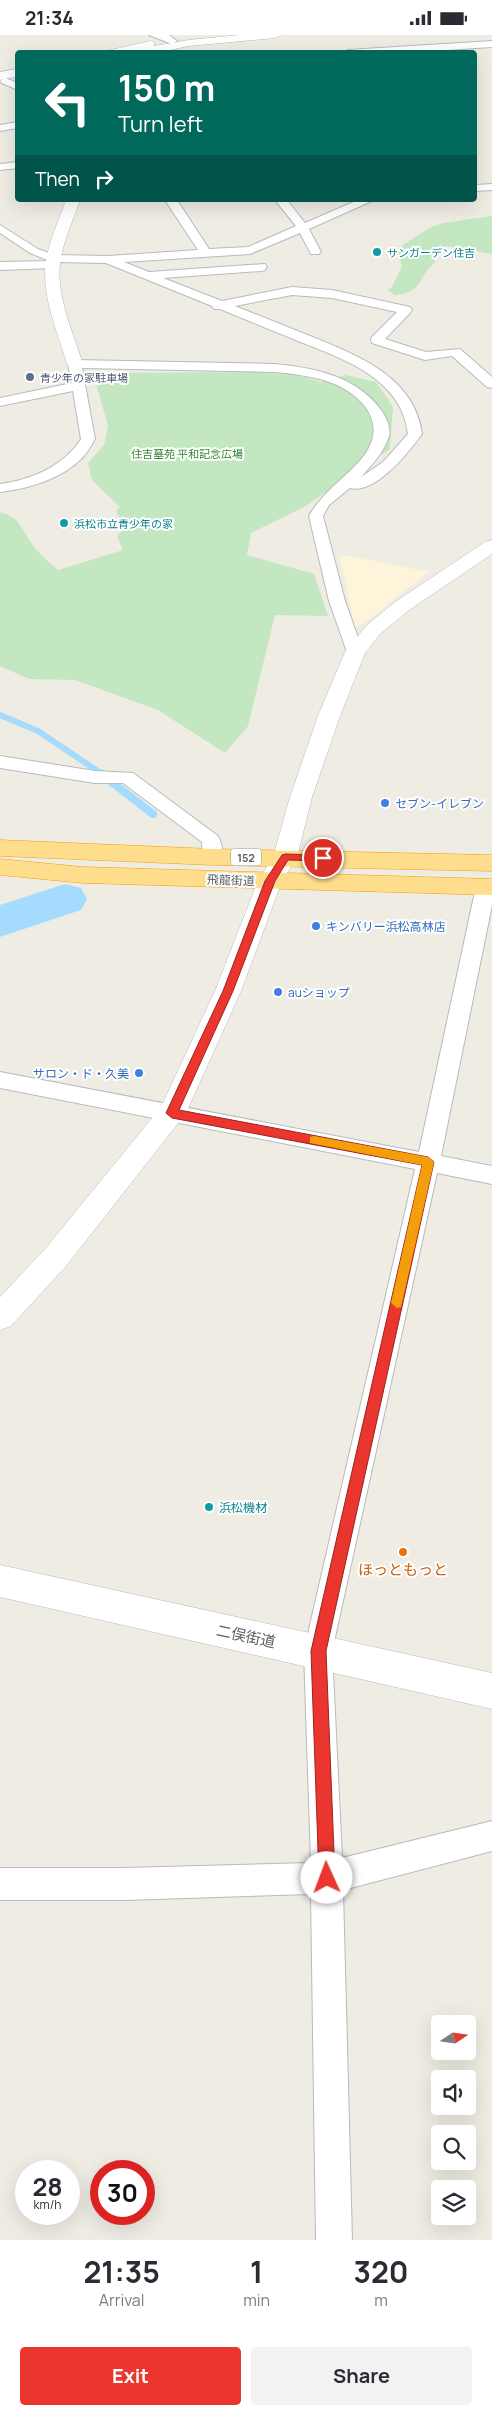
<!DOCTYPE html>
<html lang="en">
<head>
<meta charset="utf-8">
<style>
	:root { --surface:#fff; --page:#f2f2f3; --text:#2b2b33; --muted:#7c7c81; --accent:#eb362f }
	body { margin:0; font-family:Manrope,"Noto Sans JP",sans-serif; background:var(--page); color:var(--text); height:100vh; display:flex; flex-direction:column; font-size:19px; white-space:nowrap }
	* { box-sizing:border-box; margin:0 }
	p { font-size:16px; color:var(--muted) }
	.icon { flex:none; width:28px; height:28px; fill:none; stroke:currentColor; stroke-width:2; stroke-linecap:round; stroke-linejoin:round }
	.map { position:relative; height:2205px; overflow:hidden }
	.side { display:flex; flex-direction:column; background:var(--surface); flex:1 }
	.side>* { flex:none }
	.top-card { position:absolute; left:15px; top:15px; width:462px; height:152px; border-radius:5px; box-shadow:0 5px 20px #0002; background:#00695c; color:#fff; overflow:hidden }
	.needle { width:32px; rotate:77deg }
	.buttons { position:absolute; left:431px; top:1980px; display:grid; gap:10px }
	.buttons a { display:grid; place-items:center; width:45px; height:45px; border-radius:5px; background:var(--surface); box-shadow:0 5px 20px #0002; font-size:25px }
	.speed { position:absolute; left:15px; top:2125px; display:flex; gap:10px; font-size:25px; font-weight:700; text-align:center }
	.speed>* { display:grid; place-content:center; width:65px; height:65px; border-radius:50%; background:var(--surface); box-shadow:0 5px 20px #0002; line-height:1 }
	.speed small { font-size:12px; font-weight:400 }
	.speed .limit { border:8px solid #d22; background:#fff; color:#111 }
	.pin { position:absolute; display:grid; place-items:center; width:42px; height:42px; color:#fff; margin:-21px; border:2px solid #fff; border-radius:50%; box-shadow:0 1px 5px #0007 }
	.me { position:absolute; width:55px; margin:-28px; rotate:358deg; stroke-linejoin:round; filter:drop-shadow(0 0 4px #0008) }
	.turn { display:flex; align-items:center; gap:18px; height:105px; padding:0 20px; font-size:22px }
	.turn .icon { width:65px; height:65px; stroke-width:2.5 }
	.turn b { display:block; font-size:35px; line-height:42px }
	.then { display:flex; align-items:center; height:48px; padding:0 20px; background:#0003; gap:10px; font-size:19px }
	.eta { display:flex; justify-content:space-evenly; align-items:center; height:85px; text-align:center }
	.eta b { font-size:30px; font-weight:700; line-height:35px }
	.button { display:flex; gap:10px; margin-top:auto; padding:10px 20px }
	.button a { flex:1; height:58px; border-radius:5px; background:var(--accent); color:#fff; font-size:20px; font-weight:700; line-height:58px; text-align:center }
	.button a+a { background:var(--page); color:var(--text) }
	.status { display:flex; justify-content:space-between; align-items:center; height:35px; padding:0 25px; background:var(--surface); direction:ltr }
	.status svg { height:14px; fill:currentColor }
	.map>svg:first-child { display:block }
	.commercial { fill:#fef4da }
	.green { fill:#c2e7c1 }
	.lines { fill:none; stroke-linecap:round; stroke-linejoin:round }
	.stream-far1 { stroke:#a4dbff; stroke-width:6 }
	.stream { stroke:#a4dbff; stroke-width:8 }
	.river { fill:#a4dbff; fill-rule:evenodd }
	.street-casing { stroke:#b7babe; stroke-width:2 }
	.secondary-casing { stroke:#b8bbc1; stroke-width:1 }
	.highway-casing { stroke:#f39e00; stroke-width:1 }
	.street { fill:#fff; fill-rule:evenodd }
	.secondary { fill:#fff; fill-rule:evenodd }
	.highway { fill:#fedd8d; fill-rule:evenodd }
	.route { fill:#eb362f; stroke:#99231f }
	.slow { fill:#f59e0b }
	.culture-dot { fill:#0f9aa8; stroke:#fff; stroke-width:2 }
	.service-dot { fill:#5c6f8a; stroke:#fff; stroke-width:2 }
	.shop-dot { fill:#3f7fe0; stroke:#fff; stroke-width:2 }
	.food-dot { fill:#e8710a; stroke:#fff; stroke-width:2 }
	.labels { text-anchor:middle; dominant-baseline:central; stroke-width:4; stroke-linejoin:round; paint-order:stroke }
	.far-culture-label { font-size:11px; fill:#0d838f; stroke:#fff; text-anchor:start }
	.far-service-label { font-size:11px; fill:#4e5e75; stroke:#fff; text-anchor:start }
	.far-park-label { font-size:11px; fill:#348534; stroke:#fff }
	.shield { fill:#fff; stroke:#8d9093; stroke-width:1 }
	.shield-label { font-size:11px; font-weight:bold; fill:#5c6165 }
	.shop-label { font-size:12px; fill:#366cbe; stroke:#fff; text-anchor:start }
	.street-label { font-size:12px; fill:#5c6165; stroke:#fff }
	.culture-label { font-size:12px; fill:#0d838f; stroke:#fff; text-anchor:start }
	.near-food-label { font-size:15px; fill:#c56008; stroke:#fff }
	.near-street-label { font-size:15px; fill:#5c6165; stroke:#fff }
</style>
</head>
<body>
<div class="status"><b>21:34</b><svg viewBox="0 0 49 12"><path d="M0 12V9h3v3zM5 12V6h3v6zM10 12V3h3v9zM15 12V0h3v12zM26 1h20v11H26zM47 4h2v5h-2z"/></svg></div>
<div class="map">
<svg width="492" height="2205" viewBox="0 0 492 2205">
	<rect width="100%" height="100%" fill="#efece4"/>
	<path class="commercial" d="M345 520 429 537 364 588 355 592 340 523Z"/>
	<path class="green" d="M492 181V219L447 211 435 222V228C418 240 424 258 395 260L387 255 392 252 402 231 397 214 429 193 443 188Z
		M258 337 302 341 321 347 346 340 376 347 393 372 390 414 304 472 251 498 247 520 314 539 328 581 275 580 248 691 225 718 158 675 75 645 29 644 0 631V477C20 483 19 490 30 506 37 517 48 526 58 535L123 515 117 501 125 493 116 476 120 472 92 445 88 428 104 410 108 391 93 338Z"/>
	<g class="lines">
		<path class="stream-far1" d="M0 680 38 696 102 739"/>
		<path class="stream" d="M100 738 153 779"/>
		<path class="river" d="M65 849 81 853 87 864 81 875 0 902V870Z"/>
		<g class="street-casing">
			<path id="street" d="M149 0H169L177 6 172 9Z
				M492 6V12L401 18H344L348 15Z
				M5 43 18 48V55L2 48 0 46Z
				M18 87V93L0 96V90Z
				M18 127V133L0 135V129Z
				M492 149V155L475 156V150Z
				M165 165H177L209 214 248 212 296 191 275 165H287L305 188 358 165H374L309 194 321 217 319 219H311L300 198 250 219 124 227 149 237 265 229 267 232 265 235 261 236 163 243 222 266 292 252 332 255 410 272 412 275 410 278 385 304 426 317 460 314 492 342V353L487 352 452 321 425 325 372 308 371 305 372 302 397 277 332 263 292 260 235 271C260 281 285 291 310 301 357 320 415 342 422 399 409 417 375 460 350 453L329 470 323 481 345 566 363 617 361 621H349L347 617 329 566 309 481C322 457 346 443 363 422 388 390 365 361 332 348 313 341 294 339 275 337L82 333 95 404C91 411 87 418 82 423 62 444 27 454 0 457V449C31 445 64 431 81 404L73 356 0 371V363L72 348 68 329 75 325 275 329C315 333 356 341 381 375 386 382 391 392 389 401 385 416 371 431 361 442L383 427 408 399C402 343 343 324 298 306 272 295 246 285 220 274H214L212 271 106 228 57 227V232L53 233 0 235V227L50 226 30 218 0 198V190L38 214 55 220 108 221 198 215Z
				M0 721 95 736 133 738 218 801C222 808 224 819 220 826L213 828 206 826 203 822 202 807 123 748H95L0 733Z
				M486 845 492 847V870L441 1121 492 1131V1149L437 1138 332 1616 342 1823 492 1786V1816L343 1855 352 2205H316L311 1859 124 1865H0V1833H124L311 1828 304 1616 415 1134 0 1053V1037L419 1117 476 852 479 847Z"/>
		</g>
		<g class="secondary-casing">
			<path id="secondary" d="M239 0H281L275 3 189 11 155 18H98L150 6 154 7V11L189 5Z
				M18 34V41L0 45V37Z
				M66 165H80C73 186 63 206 60 228 56 261 73 297 83 329L81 332H69L67 329C58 297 41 261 46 227 49 206 59 185 66 165Z
				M492 505V519L409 575 380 599 365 618 340 681 312 762 297 822 282 846 241 956 186 1078 66 1231 11 1291 0 1295V1262L46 1213 161 1072 215 956 258 846 273 822 290 762 318 681 345 617 366 591 395 567 485 507Z
				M0 1530 492 1638V1674L0 1562Z"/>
		</g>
		<g class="highway-casing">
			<path id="highway" d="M0 805 213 814 492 820V836L213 830 0 821Z
				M0 824 83 832 492 844V860L83 848 0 840Z"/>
		</g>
		<use href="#street" class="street"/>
		<use href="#secondary" class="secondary"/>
		<use href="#highway" class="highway"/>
	</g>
	<path class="route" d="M285 819 323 820 328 823 323 826 288 825 275 846 233 956 179 1075 428 1122 434 1127 326 1616 335 1843 333 1848 327 1851 322 1848 319 1843 311 1616 422 1130 172 1083 166 1078 223 956 265 846 282 820Z"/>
	<path class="slow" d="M314 1101 428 1122 434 1127 401 1272 397 1273 391 1268 422 1130 310 1108V1102Z"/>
	<g class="culture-dot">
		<circle cx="377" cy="217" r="5"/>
		<circle cx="64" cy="488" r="5"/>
		<circle cx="209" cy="1472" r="5"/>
	</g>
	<circle class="service-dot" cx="30" cy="342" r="5"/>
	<g class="shop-dot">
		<circle cx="385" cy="768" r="5"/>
		<circle cx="316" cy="891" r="5"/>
		<circle cx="278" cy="957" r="5"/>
		<circle cx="139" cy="1038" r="5"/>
	</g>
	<circle class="food-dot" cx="403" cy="1517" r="5"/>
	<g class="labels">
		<g class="far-culture-label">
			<text x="387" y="217">サンガーデン住吉</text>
			<text x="74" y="488">浜松市立青少年の家</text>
		</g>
		<g class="far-service-label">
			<text x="40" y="342">青少年の家駐車場</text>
		</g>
		<g class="far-park-label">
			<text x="187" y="418">住吉墓苑 平和記念広場</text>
		</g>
		<rect class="shield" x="231" y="813.5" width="30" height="17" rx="4"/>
		<g class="shield-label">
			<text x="246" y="822">152</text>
		</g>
		<g class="shop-label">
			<text x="395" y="768">セブン-イレブン</text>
			<text x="326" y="891">キンバリー浜松高林店</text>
			<text x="288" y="957">auショップ</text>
			<text x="129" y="1038" text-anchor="end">サロン・ド・久美</text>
		</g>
		<g class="street-label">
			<text transform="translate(231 845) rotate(2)">飛龍街道</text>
		</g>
		<g class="culture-label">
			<text x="219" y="1472">浜松機材</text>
		</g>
		<g class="near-food-label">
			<text x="403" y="1534">ほっともっと</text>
		</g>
		<g class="near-street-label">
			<text transform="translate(246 1601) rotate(12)">二俣街道</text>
		</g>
	</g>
</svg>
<div class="buttons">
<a><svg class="needle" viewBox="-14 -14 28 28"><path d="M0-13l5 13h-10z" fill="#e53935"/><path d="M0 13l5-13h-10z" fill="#7c7c81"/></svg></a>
<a><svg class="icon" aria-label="sound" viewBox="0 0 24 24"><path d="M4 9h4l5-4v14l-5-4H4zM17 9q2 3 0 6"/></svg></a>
<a><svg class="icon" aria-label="search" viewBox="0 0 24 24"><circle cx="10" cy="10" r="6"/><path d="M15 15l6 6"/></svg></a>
<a><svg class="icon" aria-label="layers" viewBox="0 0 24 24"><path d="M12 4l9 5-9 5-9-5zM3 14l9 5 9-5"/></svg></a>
</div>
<div class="speed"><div>28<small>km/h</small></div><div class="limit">30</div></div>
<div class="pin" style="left:323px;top:823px;background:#d93025"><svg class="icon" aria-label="arrive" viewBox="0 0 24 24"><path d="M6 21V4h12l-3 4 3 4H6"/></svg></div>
<svg class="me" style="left:327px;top:1843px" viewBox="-20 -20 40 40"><circle r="19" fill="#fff"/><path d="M0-13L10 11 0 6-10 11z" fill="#eb362f"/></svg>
<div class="top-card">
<div class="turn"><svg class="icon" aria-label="left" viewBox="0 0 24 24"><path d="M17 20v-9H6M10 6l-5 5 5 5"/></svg><div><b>150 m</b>Turn left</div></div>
<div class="then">Then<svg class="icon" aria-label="right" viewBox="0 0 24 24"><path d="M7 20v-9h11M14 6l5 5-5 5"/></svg></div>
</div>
</div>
<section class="side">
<div class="eta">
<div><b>21:35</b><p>Arrival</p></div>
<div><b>1</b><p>min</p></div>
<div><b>320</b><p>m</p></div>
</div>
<div class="button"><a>Exit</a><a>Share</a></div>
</section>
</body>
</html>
